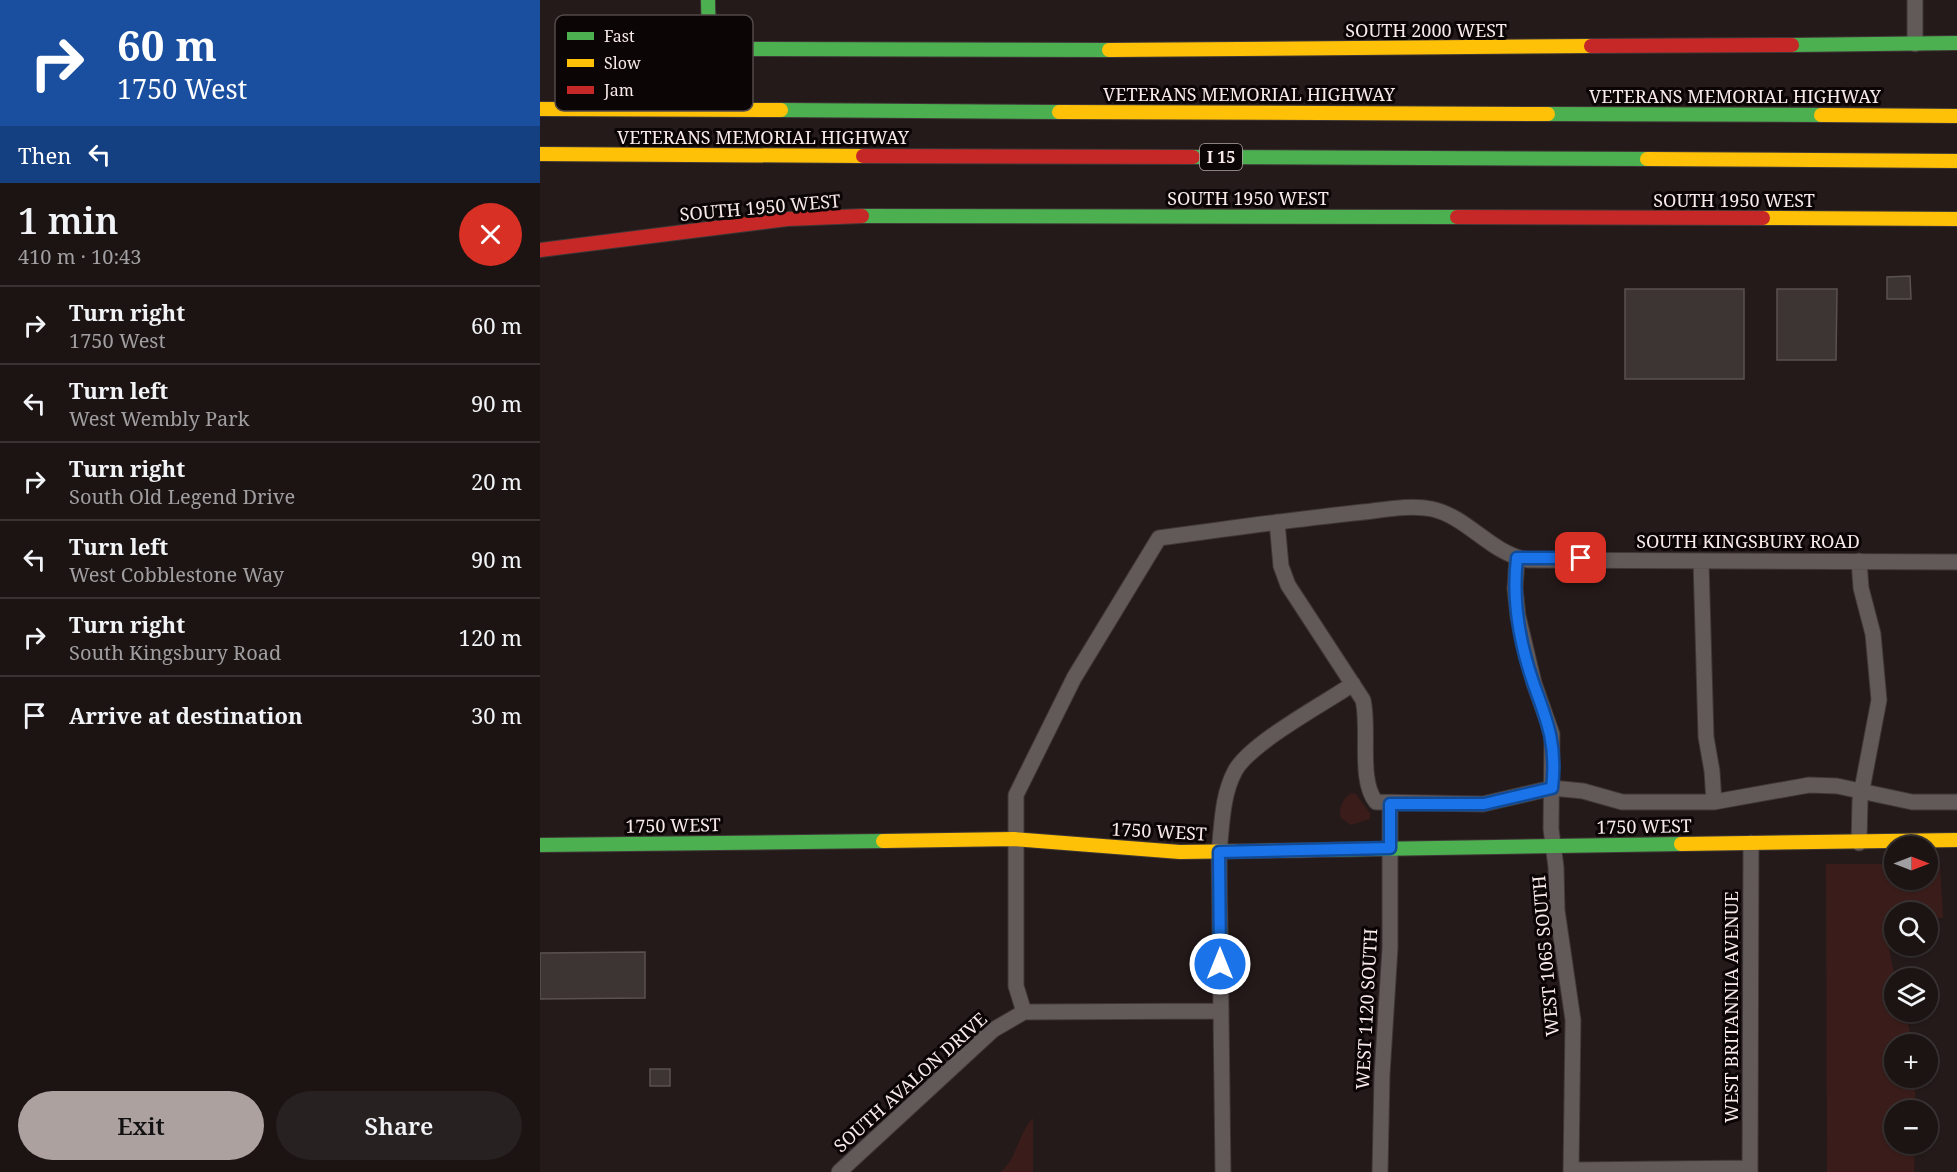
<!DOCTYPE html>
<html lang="en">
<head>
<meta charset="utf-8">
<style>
	:root { --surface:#1b1413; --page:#282121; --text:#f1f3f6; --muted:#a09ea0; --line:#393333; --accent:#ada1a0 }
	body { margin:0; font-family:"Noto Serif",serif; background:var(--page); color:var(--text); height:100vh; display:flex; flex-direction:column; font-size:22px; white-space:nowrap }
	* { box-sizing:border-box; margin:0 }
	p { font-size:20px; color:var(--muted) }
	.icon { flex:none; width:33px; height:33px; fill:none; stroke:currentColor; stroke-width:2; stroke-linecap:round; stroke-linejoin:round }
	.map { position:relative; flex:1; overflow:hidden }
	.panel { display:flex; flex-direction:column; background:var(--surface); width:540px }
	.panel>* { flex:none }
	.hud { background:#1a4fa0; color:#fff; overflow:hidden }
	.needle { width:39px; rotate:90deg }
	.buttons { position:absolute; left:1344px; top:836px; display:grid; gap:12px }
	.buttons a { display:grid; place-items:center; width:54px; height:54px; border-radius:50%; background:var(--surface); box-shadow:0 2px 4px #0004,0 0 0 2px var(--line); font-size:30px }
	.pin { position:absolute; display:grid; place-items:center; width:51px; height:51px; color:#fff; margin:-26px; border-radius:12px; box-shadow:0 3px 9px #0006 }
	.me { position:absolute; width:66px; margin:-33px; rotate:0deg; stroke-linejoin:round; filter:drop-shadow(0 0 4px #0008) }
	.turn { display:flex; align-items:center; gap:21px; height:126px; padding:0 18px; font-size:27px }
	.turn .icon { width:78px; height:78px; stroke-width:2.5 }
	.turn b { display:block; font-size:42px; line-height:51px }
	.then { display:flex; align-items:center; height:57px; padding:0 18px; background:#0003; gap:12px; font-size:22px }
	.round { display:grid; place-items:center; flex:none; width:63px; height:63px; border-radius:32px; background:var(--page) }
	.head { display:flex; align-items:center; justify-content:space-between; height:102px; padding:0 18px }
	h1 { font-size:36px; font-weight:600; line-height:45px }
	.button { display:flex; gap:12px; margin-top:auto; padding:12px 18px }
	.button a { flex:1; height:69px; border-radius:36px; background:var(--accent); color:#111; font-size:24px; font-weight:600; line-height:69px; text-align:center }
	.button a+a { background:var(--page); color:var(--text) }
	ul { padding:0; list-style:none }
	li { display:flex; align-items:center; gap:18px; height:78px; padding:0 18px; border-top:2px solid var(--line) }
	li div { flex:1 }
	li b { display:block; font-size:22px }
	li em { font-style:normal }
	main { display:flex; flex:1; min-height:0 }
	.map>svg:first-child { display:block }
	.green { fill:#3a1d1b }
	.building { fill:#3d3534; stroke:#5a5150; stroke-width:1.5 }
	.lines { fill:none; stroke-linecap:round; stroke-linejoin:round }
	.street-casing { stroke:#3f3736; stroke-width:17 }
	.fast-casing { stroke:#3f3736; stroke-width:16 }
	.slow-casing { stroke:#3f3736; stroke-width:16 }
	.jam-casing { stroke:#3f3736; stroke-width:16 }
	.street { stroke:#625a59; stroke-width:15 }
	.fast { stroke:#4caf50; stroke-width:14 }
	.slow { stroke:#ffc107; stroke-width:14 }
	.jam { stroke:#c62828; stroke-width:14 }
	.route-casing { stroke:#114b97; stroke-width:15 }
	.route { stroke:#1a73e8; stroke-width:10 }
	.labels { text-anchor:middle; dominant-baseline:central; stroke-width:6; stroke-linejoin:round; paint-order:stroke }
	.shield { fill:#0c0505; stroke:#b0a5a4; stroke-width:1.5 }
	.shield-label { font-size:16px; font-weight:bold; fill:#f7eae8 }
	.street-label { font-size:18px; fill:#f7eae8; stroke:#0c0505 }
	.key { fill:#0c0505; stroke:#524a49; stroke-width:1.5 }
	.key-label { font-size:16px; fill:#f7eae8 }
</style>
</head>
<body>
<main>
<section class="panel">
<div class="hud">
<div class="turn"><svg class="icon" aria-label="right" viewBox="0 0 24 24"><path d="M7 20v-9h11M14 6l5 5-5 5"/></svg><div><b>60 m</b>1750 West</div></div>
<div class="then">Then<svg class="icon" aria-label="left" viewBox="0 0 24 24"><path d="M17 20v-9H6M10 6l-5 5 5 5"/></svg></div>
</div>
<div class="head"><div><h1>1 min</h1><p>410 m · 10:43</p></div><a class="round" style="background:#d93025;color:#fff"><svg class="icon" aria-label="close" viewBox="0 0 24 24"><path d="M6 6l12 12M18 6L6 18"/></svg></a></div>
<ul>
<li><svg class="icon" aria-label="right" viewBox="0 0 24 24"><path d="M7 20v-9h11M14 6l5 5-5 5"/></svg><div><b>Turn right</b><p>1750 West</p></div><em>60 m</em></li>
<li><svg class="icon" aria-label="left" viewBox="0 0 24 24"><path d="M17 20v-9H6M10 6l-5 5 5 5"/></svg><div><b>Turn left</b><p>West Wembly Park</p></div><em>90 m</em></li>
<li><svg class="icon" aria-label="right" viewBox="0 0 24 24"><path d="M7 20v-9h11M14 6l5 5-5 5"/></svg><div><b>Turn right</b><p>South Old Legend Drive</p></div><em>20 m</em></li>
<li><svg class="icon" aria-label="left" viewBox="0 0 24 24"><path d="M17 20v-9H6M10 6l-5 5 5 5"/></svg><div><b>Turn left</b><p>West Cobblestone Way</p></div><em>90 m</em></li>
<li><svg class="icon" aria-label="right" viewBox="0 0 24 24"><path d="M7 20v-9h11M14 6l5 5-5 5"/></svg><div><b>Turn right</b><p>South Kingsbury Road</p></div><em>120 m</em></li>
<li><svg class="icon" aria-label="arrive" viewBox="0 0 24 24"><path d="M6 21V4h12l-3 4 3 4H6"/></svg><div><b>Arrive at destination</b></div><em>30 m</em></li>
</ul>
<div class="button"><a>Exit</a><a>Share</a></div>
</section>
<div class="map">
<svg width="1417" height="1172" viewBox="0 0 1417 1172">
	<rect width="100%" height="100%" fill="#241a19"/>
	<path class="green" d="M811 793 816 794 830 813V819L811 825 801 818C798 810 803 798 811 793Z
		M1286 864H1354V879H1388V865H1400L1403 918H1388V912H1354V919H1343L1355 978 1354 1011H1366L1372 1044H1354V1077H1375V1110H1354V1143H1375L1374 1172H1287Z
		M493 1118V1172H461C477 1158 478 1134 493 1118Z"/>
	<path class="building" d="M1370 276 1371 299H1347V277Z
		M1085 289H1204V379H1085Z
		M1237 289H1297L1296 360H1237Z
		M105 952V998L0 999V953Z
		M110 1069H130V1086H110Z"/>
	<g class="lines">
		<g class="street-casing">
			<path id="street" d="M1375 0V44
				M737 522 741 566 748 585 823 700C830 729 818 780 836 802L943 804 1012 788 1043 791 1082 802H1174L1269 785 1297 786 1372 802H1417
				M977 558 975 589 978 616 994 683 1012 734 1011 829 1016 867 1017 910 1033 1020 1031 1172
				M1161 561 1166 737 1172 771 1174 802
				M1319 843 1320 800 1339 700 1333 634 1321 588 1319 561
				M484 1012 476 986V795L534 678 619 538C684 529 749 520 814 513 839 511 868 504 892 509 928 517 950 553 988 560L1417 562
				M1031 1170 1210 1168
				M299 1172 453 1030 484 1012 681 1011
				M683 1172 679 852C682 825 682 795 695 771 710 743 785 703 813 684
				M840 1172 842 1075 850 948V804
				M1210 1172 1211 843"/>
		</g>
		<g class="fast-casing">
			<path id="fast" d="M168 0C168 23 168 42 193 49L569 50
				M1252 45 1417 43
				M241 110 519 112
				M1008 114 1281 115
				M653 157 1107 159
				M322 216 917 217
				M0 845 343 841
				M775 850 1141 844"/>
		</g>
		<g class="slow-casing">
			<path id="slow" d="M569 50 1051 46
				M0 109 241 110
				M519 112 1008 114
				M1281 115 1417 116
				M0 154 323 156
				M1107 159 1417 161
				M1223 218 1417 219
				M343 841 474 839 640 852 775 850
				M1141 844 1417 840"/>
		</g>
		<g class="jam-casing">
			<path id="jam" d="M1051 46 1252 45
				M323 156 653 157
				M917 217 1223 218
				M0 250 247 219 322 216"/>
		</g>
		<use href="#street" class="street"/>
		<use href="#fast" class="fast"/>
		<use href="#slow" class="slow"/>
		<use href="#jam" class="jam"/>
	</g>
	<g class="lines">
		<g class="route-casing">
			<path id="route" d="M680 964 679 852 850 848V804H944L1012 788C1017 746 1008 723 994 685 980 645 972 600 977 558H1041"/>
		</g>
		<use href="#route" class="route"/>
	</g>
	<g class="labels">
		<rect class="shield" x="660" y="144" width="42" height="26" rx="4.5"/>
		<g class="shield-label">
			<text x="681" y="157">I 15</text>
		</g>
		<g class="street-label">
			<text x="886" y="30">SOUTH 2000 WEST</text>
			<text x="709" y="94">VETERANS MEMORIAL HIGHWAY</text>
			<text x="1195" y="96">VETERANS MEMORIAL HIGHWAY</text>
			<text x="223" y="137">VETERANS MEMORIAL HIGHWAY</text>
			<text x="708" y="198">SOUTH 1950 WEST</text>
			<text x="1194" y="200">SOUTH 1950 WEST</text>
			<text transform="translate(220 207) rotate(-5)">SOUTH 1950 WEST</text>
			<text x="1208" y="541">SOUTH KINGSBURY ROAD</text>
			<text transform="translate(133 825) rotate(-1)">1750 WEST</text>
			<text transform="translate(1104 826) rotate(-1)">1750 WEST</text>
			<text transform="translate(619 831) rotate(3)">1750 WEST</text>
			<text transform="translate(1005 956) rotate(-95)">WEST 1065 SOUTH</text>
			<text transform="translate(1191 1007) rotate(-90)">WEST BRITANNIA AVENUE</text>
			<text transform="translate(826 1009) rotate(-87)">WEST 1120 SOUTH</text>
			<text transform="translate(370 1082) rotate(-42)">SOUTH AVALON DRIVE</text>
		</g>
	</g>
	<rect x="15" y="15" width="198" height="96" rx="9" class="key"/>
	<rect x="27" y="32" width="27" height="8" fill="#4caf50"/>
	<rect x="27" y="59" width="27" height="8" fill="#ffc107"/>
	<rect x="27" y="86" width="27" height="8" fill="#c62828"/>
	<g class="key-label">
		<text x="64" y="42">Fast</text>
		<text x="64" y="69">Slow</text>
		<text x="64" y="96">Jam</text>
	</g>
</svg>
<div class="buttons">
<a><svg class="needle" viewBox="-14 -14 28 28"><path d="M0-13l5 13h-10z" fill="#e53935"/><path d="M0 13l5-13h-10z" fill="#a09ea0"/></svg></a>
<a><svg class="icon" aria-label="search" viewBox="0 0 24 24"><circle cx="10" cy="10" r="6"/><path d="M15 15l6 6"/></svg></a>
<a><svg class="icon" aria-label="layers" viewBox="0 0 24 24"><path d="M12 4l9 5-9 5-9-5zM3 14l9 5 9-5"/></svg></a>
<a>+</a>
<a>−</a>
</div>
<div class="pin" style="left:1041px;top:558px;background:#d93025"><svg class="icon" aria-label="arrive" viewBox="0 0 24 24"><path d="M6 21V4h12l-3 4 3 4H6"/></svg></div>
<svg class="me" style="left:680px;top:964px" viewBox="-20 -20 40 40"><circle r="17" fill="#1a73e8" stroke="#fff" stroke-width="3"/><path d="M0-11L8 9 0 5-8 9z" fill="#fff"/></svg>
</div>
</main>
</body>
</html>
